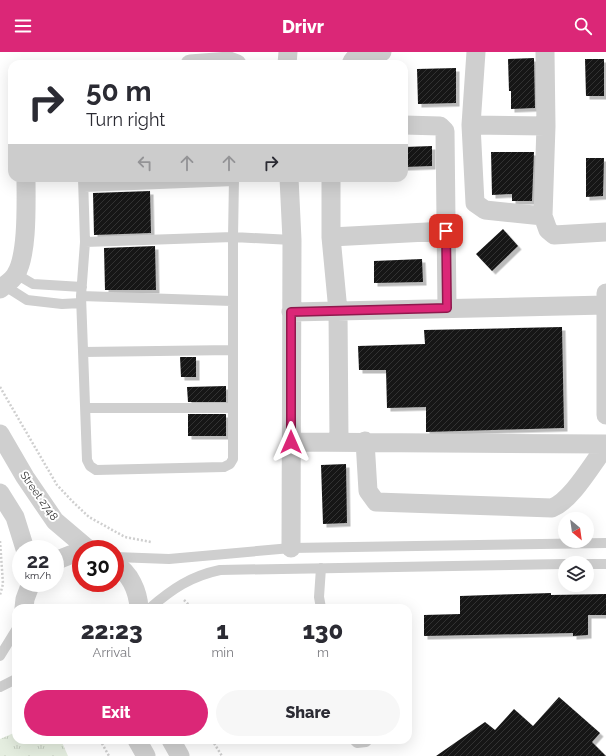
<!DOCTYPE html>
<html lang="en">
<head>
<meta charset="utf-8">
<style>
	:root { --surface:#fff; --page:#f7f7f7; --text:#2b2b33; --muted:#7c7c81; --accent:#db2777 }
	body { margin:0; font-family:Raleway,sans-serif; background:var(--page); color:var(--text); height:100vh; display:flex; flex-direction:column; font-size:15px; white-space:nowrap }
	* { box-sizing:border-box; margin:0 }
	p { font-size:13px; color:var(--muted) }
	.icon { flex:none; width:22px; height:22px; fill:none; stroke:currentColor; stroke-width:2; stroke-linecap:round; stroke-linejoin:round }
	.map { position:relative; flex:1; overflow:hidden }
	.panel { position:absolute; left:12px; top:552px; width:400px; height:140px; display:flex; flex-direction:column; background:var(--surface); border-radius:12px; box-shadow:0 4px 16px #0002 }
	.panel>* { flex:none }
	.banner { position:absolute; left:8px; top:8px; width:400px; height:122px; border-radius:12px; box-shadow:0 4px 16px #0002; background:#fff; color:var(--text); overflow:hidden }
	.needle { width:26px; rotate:151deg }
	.buttons { position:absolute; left:558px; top:460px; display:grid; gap:8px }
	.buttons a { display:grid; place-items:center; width:36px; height:36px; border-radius:50%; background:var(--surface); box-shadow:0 4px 16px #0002; font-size:20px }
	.speed { position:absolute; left:12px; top:488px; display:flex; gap:8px; font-size:20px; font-weight:700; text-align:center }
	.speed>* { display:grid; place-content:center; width:52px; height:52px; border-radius:50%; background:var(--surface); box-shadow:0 4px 16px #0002; line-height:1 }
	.speed small { font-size:10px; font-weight:400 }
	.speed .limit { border:6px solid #d22; background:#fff; color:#111 }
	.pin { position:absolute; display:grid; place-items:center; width:34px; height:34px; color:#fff; margin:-17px; border-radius:8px; box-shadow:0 2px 6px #0006 }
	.me { position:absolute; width:44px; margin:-22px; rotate:0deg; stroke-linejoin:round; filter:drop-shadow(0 0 3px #0008) }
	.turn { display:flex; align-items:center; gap:14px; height:84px; padding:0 12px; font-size:18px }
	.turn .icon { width:52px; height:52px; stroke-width:2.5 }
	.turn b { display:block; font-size:28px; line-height:34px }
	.lanes { display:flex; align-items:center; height:38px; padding:0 12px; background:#0003; justify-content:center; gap:20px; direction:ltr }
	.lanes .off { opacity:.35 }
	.eta { display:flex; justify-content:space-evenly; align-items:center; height:68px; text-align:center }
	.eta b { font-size:24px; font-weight:800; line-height:28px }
	.cta { display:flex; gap:8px; margin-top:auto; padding:8px 12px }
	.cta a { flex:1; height:46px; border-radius:24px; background:var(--accent); color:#fff; font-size:16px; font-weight:800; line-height:46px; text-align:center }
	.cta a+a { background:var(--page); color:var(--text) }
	header { display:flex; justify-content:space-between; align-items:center; height:52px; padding:0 12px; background:var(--accent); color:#fff; font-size:18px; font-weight:800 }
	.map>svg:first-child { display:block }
	.grass { fill:url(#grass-tufts) }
	.building { fill:url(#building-hatch); filter:url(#shadow) }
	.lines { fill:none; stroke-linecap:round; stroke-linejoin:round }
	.path { stroke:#cfcfcf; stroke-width:2.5; stroke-dasharray:2 2; stroke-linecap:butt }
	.lane { stroke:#cfcfcf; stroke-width:10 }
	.street { stroke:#cfcfcf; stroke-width:19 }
	.route-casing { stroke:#8e194d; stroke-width:10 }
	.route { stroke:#db2777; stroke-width:7 }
	.labels { text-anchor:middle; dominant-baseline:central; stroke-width:4; stroke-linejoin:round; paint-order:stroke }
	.street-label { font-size:11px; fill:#323232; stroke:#fff }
</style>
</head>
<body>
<header><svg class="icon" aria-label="menu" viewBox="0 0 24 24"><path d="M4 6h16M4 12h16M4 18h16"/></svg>Drivr<svg class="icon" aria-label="search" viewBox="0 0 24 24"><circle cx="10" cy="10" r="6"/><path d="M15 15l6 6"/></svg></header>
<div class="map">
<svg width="606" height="704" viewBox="0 0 606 704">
	<defs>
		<pattern id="grass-tufts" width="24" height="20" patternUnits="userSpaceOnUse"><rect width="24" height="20" fill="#e5eee0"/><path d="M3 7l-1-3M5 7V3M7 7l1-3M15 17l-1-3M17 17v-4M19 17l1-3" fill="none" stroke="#c5cdc1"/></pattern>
		<pattern id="building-hatch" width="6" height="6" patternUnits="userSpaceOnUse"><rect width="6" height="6" fill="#191919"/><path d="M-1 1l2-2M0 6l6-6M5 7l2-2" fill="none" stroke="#323232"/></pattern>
		<filter id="shadow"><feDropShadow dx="3.5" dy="3.5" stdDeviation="0" flood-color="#0004"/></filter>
	</defs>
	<rect width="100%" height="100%" fill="#fff"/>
	<path class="grass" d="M16 680V688H61L68 704H0V687Z"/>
	<path class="building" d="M534 6 535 56 511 57V39H509L508 7Z
		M585 7H604V44H586Z
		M456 16V51L418 52 417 17Z
		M432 94V114L404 115V95Z
		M491 100H534L532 149H512V142L492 143Z
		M586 106H604L603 144 586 145Z
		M150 139 151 181 94 183 93 141Z
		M503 177 518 194 492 219 476 202Z
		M155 194 156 238H105L104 196Z
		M422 207 423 230 374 231V209Z
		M562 275 564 376 426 380V355L387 356 386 318H359L358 294 425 292 424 278Z
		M180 305H196V325H181Z
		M226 334V350H188L187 335Z
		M188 362H226V384H188Z
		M346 412 347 471 323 472 321 413Z
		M551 541V543L606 542V563H588V583L573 584V581L424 584V563L460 562V544Z
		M559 645 600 681 592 690 606 704H436L485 670 495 678 514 657 533 674Z"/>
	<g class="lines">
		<path class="path" d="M0 335 57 433 74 451 89 465 125 485 151 490
			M0 489 3 532 0 543
			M184 548 190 554 188 556
			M100 688 109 704
			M212 688 222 704"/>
		<path class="lane" d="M83 126 85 190 81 244 87 408 90 414 96 418 224 415 230 412 233 407V185L234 126
			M84 135 234 129
			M85 190 233 185 292 188
			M16 222 33 232 82 235
			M5 234 27 248 62 252 81 251
			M81 244 232 249
			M83 300 233 298
			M86 356H232
			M115 505 169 507 291 496 606 491
			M587 512H606
			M150 556C172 537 191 524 220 518L565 512
			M321 556 319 545 321 516
			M0 604 16 578
			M0 635 16 627
			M354 688 357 691 366 690 368 688"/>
		<path class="street" d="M545 0 546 74 543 164 548 178 554 183 606 180
			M190 12 229 9 237 12
			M287 12 288 0
			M351 12C355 0 371 1 382 0
			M404 73 440 74 445 79 447 256
			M471 73 476 0
			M289 126 292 188 291 496
			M331 126V185L338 259 339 389
			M543 164 485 158 475 151 471 73 546 74
			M331 185 446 179
			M0 237C5 233 13 228 16 222 28 202 26 150 26 126
			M606 241V363
			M291 260 606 253
			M0 382 25 425 55 469 88 497
			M365 389 368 439 376 450 552 456C572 448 592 412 606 394
			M291 390 606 392
			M0 441 15 465 25 497
			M55 509 70 503 81 502
			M115 512C130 521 138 539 139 556
			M24 556 25 547 31 531
			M137 688 146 704
			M171 688 180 704"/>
	</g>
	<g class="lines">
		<g class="route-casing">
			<path id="route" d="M291 390V260L447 256 446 179"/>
		</g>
		<use href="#route" class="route"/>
	</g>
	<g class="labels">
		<g class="street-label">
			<text transform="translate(39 444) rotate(55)">Street 2748</text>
		</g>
	</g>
</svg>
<div class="buttons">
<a><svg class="needle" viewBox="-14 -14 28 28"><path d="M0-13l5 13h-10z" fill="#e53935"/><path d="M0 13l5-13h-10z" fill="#7c7c81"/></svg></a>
<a><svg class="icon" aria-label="layers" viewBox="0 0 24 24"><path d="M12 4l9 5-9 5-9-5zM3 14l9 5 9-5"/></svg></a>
</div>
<div class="speed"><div>22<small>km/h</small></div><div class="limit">30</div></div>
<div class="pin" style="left:446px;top:179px;background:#d93025"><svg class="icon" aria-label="arrive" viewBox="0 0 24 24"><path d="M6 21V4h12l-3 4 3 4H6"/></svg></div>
<svg class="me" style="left:291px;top:390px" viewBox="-20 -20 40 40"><path d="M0-17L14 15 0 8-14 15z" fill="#db2777" stroke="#fff" stroke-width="4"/></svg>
<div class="banner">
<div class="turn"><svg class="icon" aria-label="right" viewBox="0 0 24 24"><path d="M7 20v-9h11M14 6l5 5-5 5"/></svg><div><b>50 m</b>Turn right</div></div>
<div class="lanes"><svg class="icon off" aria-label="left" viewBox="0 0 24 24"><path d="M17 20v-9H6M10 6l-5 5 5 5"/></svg><svg class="icon off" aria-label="ahead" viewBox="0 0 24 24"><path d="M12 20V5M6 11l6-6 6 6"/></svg><svg class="icon off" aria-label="ahead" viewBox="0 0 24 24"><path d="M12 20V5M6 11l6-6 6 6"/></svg><svg class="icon" aria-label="right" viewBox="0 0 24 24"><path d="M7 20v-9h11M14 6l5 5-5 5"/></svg></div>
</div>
<section class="panel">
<div class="eta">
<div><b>22:23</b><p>Arrival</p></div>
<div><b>1</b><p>min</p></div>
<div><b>130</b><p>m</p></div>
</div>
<div class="cta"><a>Exit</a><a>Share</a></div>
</section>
</div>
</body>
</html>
